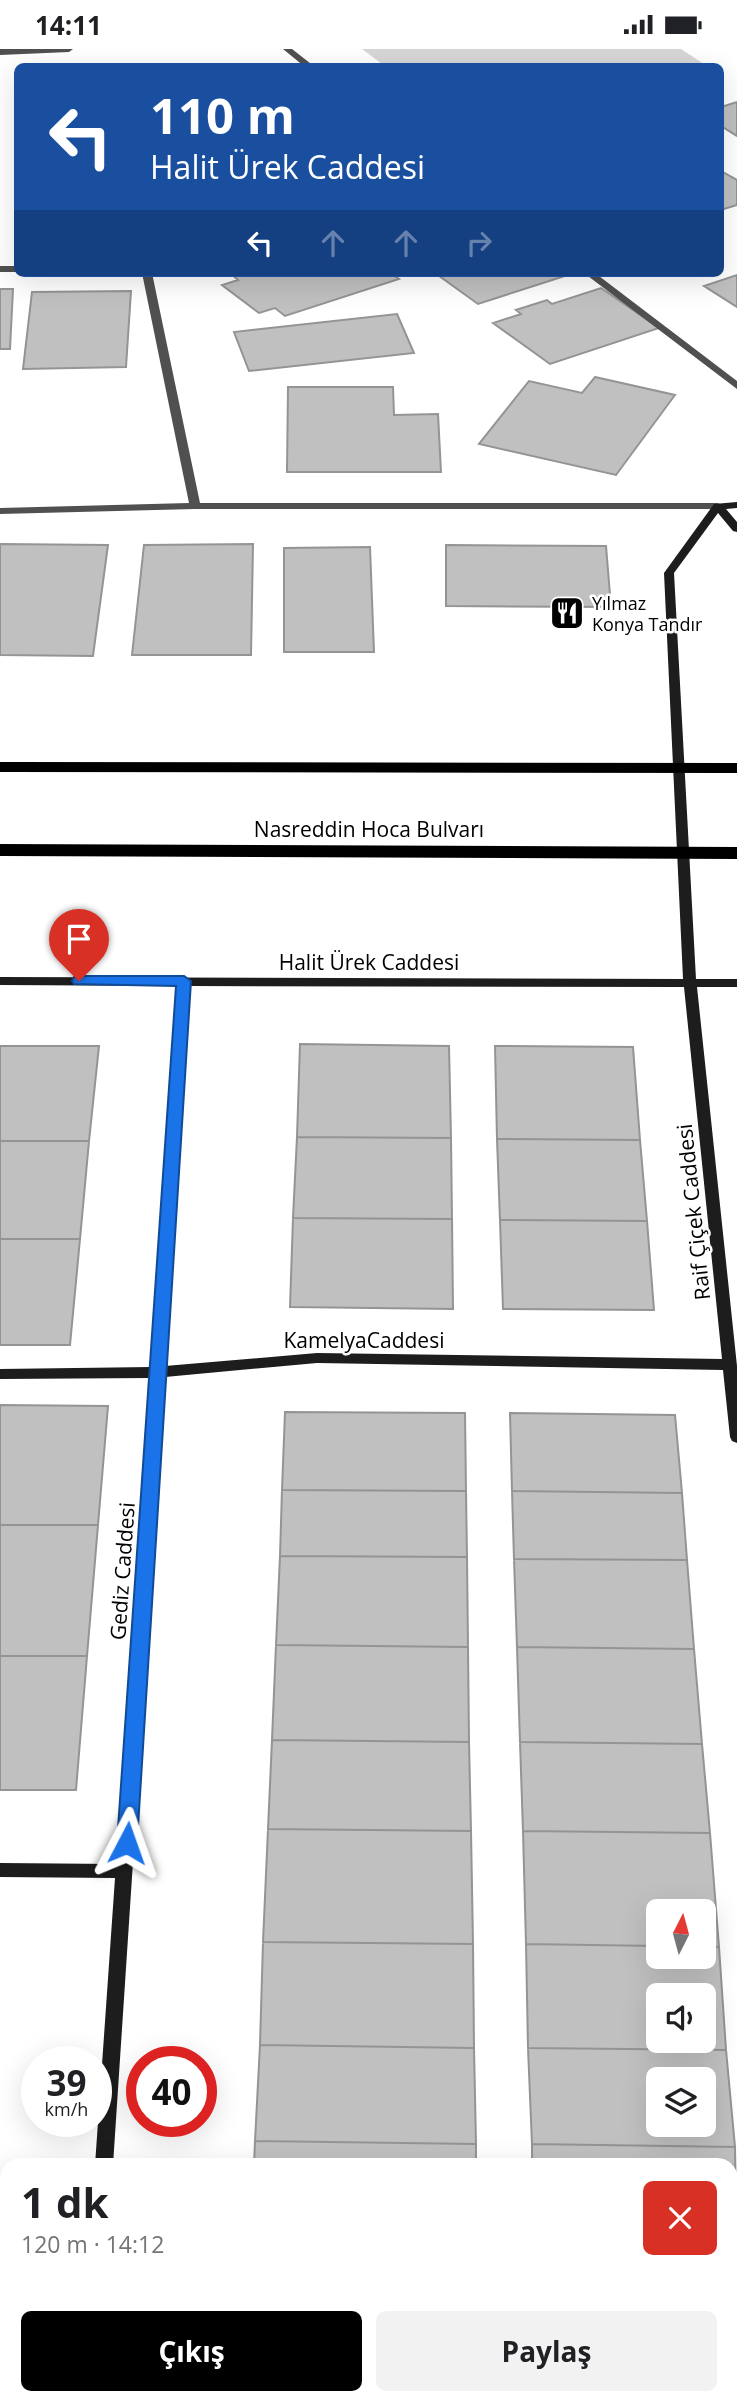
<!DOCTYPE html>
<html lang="tr">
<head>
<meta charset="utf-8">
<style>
	:root { --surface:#fff; --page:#f2f2f2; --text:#202124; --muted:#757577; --accent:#000 }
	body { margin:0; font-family:"Open Sans",sans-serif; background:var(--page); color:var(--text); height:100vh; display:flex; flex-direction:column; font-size:26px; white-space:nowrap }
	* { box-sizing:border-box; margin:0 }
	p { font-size:23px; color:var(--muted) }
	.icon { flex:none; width:38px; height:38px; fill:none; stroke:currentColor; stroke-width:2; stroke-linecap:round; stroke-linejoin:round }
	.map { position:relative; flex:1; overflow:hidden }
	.sheet { position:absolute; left:0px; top:2109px; width:738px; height:247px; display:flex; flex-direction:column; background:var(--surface); border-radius:21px 21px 0 0; box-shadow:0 7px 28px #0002 }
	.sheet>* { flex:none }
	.guide { position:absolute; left:14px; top:14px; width:710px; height:214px; border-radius:10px; box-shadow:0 7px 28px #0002; background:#1a4fa0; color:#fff; overflow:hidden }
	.needle { width:46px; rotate:6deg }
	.tools { position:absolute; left:646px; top:1850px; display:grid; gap:14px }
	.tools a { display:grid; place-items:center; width:70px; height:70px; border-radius:10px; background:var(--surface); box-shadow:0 7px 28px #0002; font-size:35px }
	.speed { position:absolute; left:21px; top:1997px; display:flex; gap:14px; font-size:35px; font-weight:700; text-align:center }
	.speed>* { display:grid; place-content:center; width:91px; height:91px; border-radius:50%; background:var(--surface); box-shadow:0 7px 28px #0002; line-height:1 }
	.speed small { font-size:18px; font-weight:400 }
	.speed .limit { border:10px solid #d22; background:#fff; color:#111 }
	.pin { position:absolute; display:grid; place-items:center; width:60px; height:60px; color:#fff; margin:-72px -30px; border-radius:50% 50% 50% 0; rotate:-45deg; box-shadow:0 0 7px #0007 }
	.pin .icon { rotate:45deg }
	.me { position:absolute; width:77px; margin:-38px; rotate:4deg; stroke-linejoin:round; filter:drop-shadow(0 0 5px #0008) }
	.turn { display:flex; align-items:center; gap:24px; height:147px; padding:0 21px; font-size:32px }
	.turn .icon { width:91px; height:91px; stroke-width:2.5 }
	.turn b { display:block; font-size:49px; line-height:60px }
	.lanes { display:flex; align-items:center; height:66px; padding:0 21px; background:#0003; justify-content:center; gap:35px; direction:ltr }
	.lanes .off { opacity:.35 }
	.round { display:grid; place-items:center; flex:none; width:74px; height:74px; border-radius:10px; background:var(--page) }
	.head { display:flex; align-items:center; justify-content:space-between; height:119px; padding:0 21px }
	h1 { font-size:42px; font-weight:700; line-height:52px }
	.button { display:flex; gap:14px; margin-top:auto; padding:14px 21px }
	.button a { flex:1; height:80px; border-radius:10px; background:var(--accent); color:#fff; font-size:28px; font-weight:700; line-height:80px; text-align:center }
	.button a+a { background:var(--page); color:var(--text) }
	.status { display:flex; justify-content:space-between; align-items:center; height:49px; padding:0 35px; background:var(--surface); direction:ltr }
	.status svg { height:19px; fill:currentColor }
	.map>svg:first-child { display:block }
	.green { fill:#d7d7d7 }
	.building { fill:#c0c0c0; stroke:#949494; stroke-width:2; fill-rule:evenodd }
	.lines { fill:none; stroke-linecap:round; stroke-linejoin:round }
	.street { fill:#505050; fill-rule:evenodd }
	.secondary { fill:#1d1d1d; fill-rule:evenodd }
	.highway { fill:#000; fill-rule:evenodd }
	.route { fill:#1a73e8; stroke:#114b97; stroke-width:2 }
	.labels { text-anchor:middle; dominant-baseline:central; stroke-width:5; stroke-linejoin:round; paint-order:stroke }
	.far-poi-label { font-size:18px; fill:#000; stroke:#fff; text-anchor:start }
	.street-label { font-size:21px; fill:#000; stroke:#fff }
</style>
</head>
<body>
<div class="status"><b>14:11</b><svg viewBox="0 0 49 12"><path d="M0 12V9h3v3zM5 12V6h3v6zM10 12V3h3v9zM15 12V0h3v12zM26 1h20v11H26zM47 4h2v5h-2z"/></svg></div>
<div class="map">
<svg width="737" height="2354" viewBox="0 0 737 2354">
	<rect width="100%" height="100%" fill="#fff"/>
	<path class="green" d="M362 0H681L707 17 386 18Z"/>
	<path class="building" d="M737 53V87L721 77V58Z
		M721 122 737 131V156L721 161Z
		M230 224H390L399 230 285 267 275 259 259 264 222 236 238 231Z
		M435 224H574L478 255Z
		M737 226V258L704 237Z
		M601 239 659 279 550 315 493 274 521 265 516 261 547 251 552 255Z
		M0 240H13L10 300H0Z
		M131 242 126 318 23 320 32 243Z
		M397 265 414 304 249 322 234 283Z
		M595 328 675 346 616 426 479 395 529 332 582 344Z
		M288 338H393L394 366 438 365 441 423H287Z
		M0 495 108 496 93 607 0 606Z
		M253 495 251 606H132L144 496Z
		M446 496 606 497 611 558 446 557Z
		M370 498 374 603H284V499Z
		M300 995 449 997 451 1089 297 1088Z
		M0 997H99L89 1092H0Z
		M495 997 633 998 640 1091 497 1090Z
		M297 1088 451 1089 452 1170 293 1169Z
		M497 1090 640 1091 647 1172 500 1171Z
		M0 1092H89L80 1190H0Z
		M293 1169 452 1170 453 1260 290 1258Z
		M500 1171 647 1172 654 1261 503 1260Z
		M0 1190H80L70 1296H0Z
		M0 1356 108 1357 98 1476H0Z
		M285 1363 465 1364 466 1442 282 1441Z
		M510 1364 675 1366 682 1444 512 1442Z
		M282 1441 466 1442 467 1508 280 1507Z
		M512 1442 682 1444 687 1511 514 1510Z
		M0 1476H98L87 1607H0Z
		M280 1507 467 1508 468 1598 276 1596Z
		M514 1510 687 1511 694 1600 517 1598Z
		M276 1596 468 1598 469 1693 272 1691Z
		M517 1598 694 1600 702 1695 520 1693Z
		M0 1607H87L76 1741H0Z
		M272 1691 469 1693 471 1782 268 1780Z
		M520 1693 702 1695 710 1784 523 1782Z
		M268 1780 471 1782 473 1895 263 1893Z
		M523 1782 710 1784 719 1898 704 1897V1862H658V1897L526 1895Z
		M263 1893 473 1895 474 1999 260 1996Z
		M526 1895 658 1897V1908H704V1897L719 1898 726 2001 528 1999ZM658 1946H704V1992H658Z
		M260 1996 474 1999 476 2095 255 2092Z
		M528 1999 726 2001 735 2098 532 2095ZM658 2030H704V2076H658Z
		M255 2092 476 2095V2116H254Z
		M532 2095 735 2098 737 2228H732V2116H532Z
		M732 2228H737V2354H539V2348H732Z
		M245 2348H480V2354H245Z"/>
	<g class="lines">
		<path class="street" d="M0 0H73L69 3 0 6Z
			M283 0H292L315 18H305Z
			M0 217H18V223H0Z
			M142 224H152L200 454H718L723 457 718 460H195L0 465V459L189 454Z
			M584 224H595L737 332V340Z"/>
		<path class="secondary" d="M737 453V459L726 460 737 473V483L733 482 718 464 674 524 696 930H737V938H697L737 1317V1394L732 1392 730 1388 723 1321 317 1314 165 1328 113 2116H95L115 1829 0 1828V1814L116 1815 150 1329 0 1330V1320L151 1318 177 937 0 936V928L683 930 664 524 714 455ZM190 937 684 938 722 1310 317 1304 165 1317Z
			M77 2348H97V2354H77Z"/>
		<path class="highway" d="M0 713 737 714V724L0 723Z
			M0 795 737 798V810L0 807Z"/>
	</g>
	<path class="route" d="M79 927H184L191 932 137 1794 134 1800 127 1802 120 1800 117 1794 176 937 74 935 72 932 74 928Z"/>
	<defs>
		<g id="restaurant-square" transform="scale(1.75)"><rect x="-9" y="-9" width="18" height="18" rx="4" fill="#000" stroke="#fff"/><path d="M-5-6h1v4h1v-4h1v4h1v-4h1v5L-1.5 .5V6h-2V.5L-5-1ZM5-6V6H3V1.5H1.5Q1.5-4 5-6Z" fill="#fff"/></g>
	</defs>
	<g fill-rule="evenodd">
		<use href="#restaurant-square" x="567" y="564"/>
	</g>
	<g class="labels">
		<g class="far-poi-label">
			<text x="592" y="554">Yılmaz<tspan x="592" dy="21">Konya Tandır</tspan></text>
		</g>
		<g class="street-label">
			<text x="369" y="780">Nasreddin Hoca Bulvarı</text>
			<text x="369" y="913">Halit Ürek Caddesi</text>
			<text transform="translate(693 1163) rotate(-96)">Raif Çiçek Caddesi</text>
			<text x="364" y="1291">KamelyaCaddesi</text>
			<text transform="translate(122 1522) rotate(-86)">Gediz Caddesi</text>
		</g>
	</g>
</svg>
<div class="tools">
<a><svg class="needle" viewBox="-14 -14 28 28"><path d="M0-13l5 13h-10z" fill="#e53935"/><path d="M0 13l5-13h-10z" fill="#757577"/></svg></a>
<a><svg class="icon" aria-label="sound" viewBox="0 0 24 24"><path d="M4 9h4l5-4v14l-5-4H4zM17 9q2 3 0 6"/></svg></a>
<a><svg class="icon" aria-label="layers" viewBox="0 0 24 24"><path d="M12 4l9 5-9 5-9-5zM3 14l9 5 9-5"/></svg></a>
</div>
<div class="speed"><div>39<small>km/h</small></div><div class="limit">40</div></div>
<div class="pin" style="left:79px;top:932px;background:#d93025"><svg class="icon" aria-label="arrive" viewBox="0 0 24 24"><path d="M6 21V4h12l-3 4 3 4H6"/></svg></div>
<svg class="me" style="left:127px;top:1794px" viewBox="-20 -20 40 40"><path d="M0-17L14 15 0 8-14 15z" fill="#1a73e8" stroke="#fff" stroke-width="4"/></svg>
<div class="guide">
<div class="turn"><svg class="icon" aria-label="left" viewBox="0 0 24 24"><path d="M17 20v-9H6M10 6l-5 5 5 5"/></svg><div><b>110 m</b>Halit Ürek Caddesi</div></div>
<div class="lanes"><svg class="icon" aria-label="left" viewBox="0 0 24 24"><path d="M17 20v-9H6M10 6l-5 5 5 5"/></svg><svg class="icon off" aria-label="ahead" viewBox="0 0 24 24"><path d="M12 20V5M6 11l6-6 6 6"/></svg><svg class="icon off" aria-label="ahead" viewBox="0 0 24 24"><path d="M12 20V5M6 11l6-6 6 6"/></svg><svg class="icon off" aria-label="right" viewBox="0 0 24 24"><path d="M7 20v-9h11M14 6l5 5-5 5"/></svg></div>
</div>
<section class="sheet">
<div class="head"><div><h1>1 dk</h1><p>120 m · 14:12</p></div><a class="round" style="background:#d93025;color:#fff"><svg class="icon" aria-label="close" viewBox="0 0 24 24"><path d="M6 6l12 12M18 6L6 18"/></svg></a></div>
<div class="button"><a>Çıkış</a><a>Paylaş</a></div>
</section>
</div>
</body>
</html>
